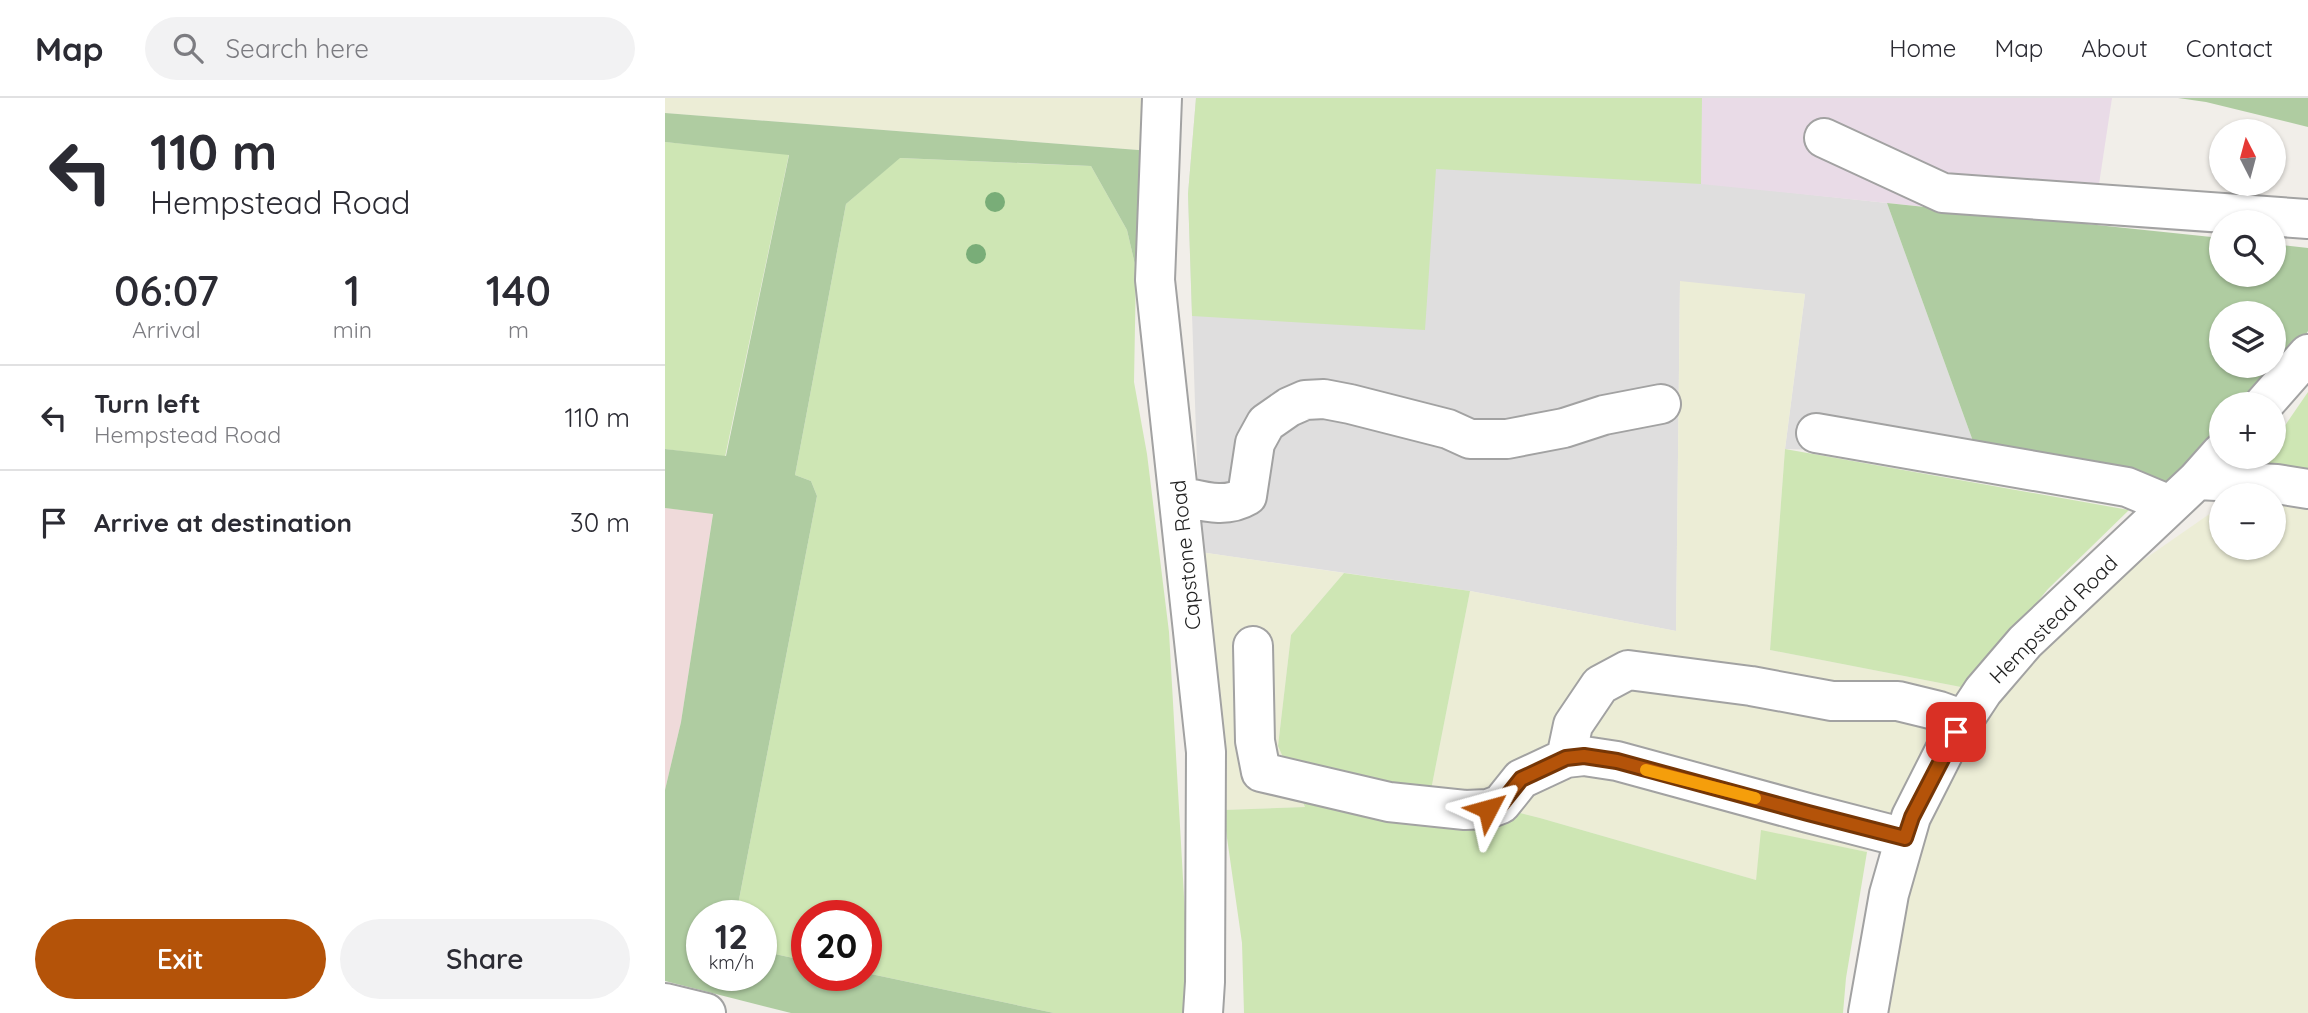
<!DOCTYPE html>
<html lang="en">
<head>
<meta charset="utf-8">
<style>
	:root { --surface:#fff; --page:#f2f2f3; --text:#2b2b33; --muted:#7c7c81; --line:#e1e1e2; --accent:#b45309 }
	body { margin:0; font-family:Quicksand,sans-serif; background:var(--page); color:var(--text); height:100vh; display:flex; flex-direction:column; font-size:26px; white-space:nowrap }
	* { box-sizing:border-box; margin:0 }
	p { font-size:23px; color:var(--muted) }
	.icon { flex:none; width:38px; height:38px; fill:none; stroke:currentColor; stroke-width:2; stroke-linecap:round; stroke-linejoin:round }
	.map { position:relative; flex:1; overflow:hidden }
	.sheet { display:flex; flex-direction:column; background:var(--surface); width:665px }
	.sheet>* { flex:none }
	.banner { background:#fff; color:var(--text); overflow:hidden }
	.needle { width:46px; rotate:354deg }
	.fabs { position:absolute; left:1544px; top:21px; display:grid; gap:14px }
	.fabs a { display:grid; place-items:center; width:77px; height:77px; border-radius:50%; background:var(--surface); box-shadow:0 2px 5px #0004; font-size:35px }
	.speed { position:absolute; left:21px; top:802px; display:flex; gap:14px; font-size:35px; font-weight:700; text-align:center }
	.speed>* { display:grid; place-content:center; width:91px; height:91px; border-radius:50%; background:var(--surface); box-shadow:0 2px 5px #0004; line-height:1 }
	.speed small { font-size:18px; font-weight:400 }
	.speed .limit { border:10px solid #d22; background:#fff; color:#111 }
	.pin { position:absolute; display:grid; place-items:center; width:60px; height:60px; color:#fff; margin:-30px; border-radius:14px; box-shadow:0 4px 10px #0006 }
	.me { position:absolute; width:77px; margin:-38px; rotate:51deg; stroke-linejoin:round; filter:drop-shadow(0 0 5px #0008) }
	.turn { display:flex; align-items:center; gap:24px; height:147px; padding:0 35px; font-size:32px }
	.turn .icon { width:91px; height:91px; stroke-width:2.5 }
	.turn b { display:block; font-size:49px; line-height:60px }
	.eta { display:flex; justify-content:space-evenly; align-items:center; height:119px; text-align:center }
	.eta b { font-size:42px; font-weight:600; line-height:49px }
	.button { display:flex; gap:14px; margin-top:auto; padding:14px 35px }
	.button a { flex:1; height:80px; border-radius:42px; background:var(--accent); color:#fff; font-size:28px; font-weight:600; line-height:80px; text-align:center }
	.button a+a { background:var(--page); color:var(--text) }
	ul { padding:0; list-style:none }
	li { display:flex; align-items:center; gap:21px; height:105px; padding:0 35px; border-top:2px solid var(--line) }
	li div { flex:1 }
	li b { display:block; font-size:26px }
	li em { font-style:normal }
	header { display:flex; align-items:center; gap:42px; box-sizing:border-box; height:98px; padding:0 35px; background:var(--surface); border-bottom:2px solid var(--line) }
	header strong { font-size:33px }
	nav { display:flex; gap:38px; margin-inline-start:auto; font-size:24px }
	.search { width:490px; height:63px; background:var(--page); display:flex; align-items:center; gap:18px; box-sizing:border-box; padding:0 24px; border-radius:38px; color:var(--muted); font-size:26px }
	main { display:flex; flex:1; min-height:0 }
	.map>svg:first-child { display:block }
	.residential { fill:#dfdede }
	.commercial { fill:#efdada }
	.industrial { fill:#e9dbe7 }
	.farmland { fill:#ecedd6 }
	.grass { fill:#cee6b4 }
	.forest { fill:#afcca1; fill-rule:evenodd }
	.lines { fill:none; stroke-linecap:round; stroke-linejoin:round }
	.minor-casing { stroke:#a2a2a2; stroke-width:42 }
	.minor { stroke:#fff; stroke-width:38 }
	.tree { fill:#79ad78 }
	.route-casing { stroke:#753606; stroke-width:18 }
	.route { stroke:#b45309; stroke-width:12 }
	.slow { stroke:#f59e0b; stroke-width:12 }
	.labels { text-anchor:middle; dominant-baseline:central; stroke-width:6; stroke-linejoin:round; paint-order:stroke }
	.street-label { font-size:21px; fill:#212121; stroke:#fff }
</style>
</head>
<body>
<header>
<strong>Map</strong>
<div class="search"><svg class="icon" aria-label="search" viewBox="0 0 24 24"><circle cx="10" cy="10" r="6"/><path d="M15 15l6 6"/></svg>Search here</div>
<nav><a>Home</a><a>Map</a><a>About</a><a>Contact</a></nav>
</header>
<main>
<section class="sheet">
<div class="banner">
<div class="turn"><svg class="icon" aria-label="left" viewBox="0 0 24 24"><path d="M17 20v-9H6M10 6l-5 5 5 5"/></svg><div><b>110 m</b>Hempstead Road</div></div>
</div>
<div class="eta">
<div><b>06:07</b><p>Arrival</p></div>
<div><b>1</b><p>min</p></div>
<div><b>140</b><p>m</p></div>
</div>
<ul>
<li><svg class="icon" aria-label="left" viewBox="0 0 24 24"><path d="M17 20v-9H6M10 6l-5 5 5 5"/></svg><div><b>Turn left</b><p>Hempstead Road</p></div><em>110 m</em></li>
<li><svg class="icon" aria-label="arrive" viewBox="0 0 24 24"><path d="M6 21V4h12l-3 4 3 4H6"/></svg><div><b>Arrive at destination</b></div><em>30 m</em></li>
</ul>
<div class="button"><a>Exit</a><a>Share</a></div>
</section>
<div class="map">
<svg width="1643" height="915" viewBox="0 0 1643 915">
	<rect width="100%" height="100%" fill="#f1eee9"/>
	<path class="residential" d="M531 0H1037L1036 85 1222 105 1313 357 1120 351 1140 196 1015 184 1011 533 805 493 535 454 523 96Z"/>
	<path class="commercial" d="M0 410 48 415 16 624 0 692Z"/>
	<path class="industrial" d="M1037 0H1447L1428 126 1036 86Z"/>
	<path class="farmland" d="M0 0H489L486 53 0 15Z
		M1015 183 1140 196 1120 351 1105 552 1301 590 1202 754 1097 733 1091 782 875 720 766 692 805 493 1011 533Z
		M1608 404 1643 412V915H1222L1235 831 1256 743 1291 669 1337 597 1401 525 1471 467 1556 408V450H1608Z
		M535 454 679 475 626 537 613 648 640 709 558 712Z"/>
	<path class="grass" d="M531 0H1037L1036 86 771 71 760 232 527 218 523 96Z
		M0 44 124 56 60 359 0 351Z
		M234 60 426 68 462 132 471 171 469 284 482 356 504 534 520 816 523 915H389L201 875V817H142V863L96 853V817H71L152 398 146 383 130 377 181 106Z
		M1643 294V412L1573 396 1599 359H1608V345Z
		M1120 351 1464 412 1383 491 1301 590 1105 552Z
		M679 475 805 493 766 692 875 720 1091 782 1096 732 1202 754 1181 880 1178 915H579L577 845 558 712 640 709 613 648 626 537Z"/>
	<path class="forest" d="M1513 0H1643V29L1541 4Z
		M0 15 486 53 481 174 471 171 462 132 426 68 235 60 181 106 130 377 146 383 152 398 71 817H37V877H96V853L142 863V877L201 875 389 915H126L0 883V692L16 624 48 416 0 410V351L61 358 124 57 0 44Z
		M1222 105 1556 140V177H1608V146L1643 150V233L1640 238 1577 306H1556V329L1499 390 1313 357ZM1556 215H1608V268H1556Z"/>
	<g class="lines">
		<g class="minor-casing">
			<path id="minor" d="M497 0 490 182 541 654 540 884 538 915
				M1159 40 1278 95 1643 121
				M1599 306 1643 256
				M1151 335 1462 389 1505 407
				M1532 382 1612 386 1643 391
				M514 398C538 403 560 411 582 398L590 345 601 325 624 309 640 302 659 301 685 306 783 331 805 341H842L899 330 939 317 996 306
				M588 548 590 643 596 674 724 704 800 712 823 711 836 706 856 681 901 660 919 658 952 663 1143 715 1240 740
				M901 660 908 627 935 587 963 572 1086 588 1167 603H1233L1274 613 1299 622
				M0 905 41 915
				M1203 915 1224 796 1246 719 1283 646 1318 593 1360 544 1532 382 1556 355"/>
		</g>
		<use href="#minor" class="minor"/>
	</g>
	<g class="tree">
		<circle cx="330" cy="104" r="10"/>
		<circle cx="311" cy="156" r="10"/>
	</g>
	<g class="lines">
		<g class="route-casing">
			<path id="route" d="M823 711 836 706 856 681 901 660 919 658 952 663 1143 715 1240 740 1247 719 1291 634"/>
		</g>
		<use href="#route" class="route"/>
		<path class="slow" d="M981 672 1090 700"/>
	</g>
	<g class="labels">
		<g class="street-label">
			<text transform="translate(520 457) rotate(-96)">Capstone Road</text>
			<text transform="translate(1388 521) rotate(-45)">Hempstead Road</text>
		</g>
	</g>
</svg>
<div class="fabs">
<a><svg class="needle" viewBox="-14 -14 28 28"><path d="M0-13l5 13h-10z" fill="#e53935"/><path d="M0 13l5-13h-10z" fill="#7c7c81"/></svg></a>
<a><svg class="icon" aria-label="search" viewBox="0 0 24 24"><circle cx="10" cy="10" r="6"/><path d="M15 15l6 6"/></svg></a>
<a><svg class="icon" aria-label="layers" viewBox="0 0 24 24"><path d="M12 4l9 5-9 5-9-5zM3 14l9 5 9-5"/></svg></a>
<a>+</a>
<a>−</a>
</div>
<div class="speed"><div>12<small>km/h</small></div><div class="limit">20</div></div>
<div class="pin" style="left:1291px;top:634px;background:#d93025"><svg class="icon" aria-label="arrive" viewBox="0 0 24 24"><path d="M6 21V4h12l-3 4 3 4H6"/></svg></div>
<svg class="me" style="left:823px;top:711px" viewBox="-20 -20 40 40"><path d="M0-17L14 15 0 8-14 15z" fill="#b45309" stroke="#fff" stroke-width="4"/></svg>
</div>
</main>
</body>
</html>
